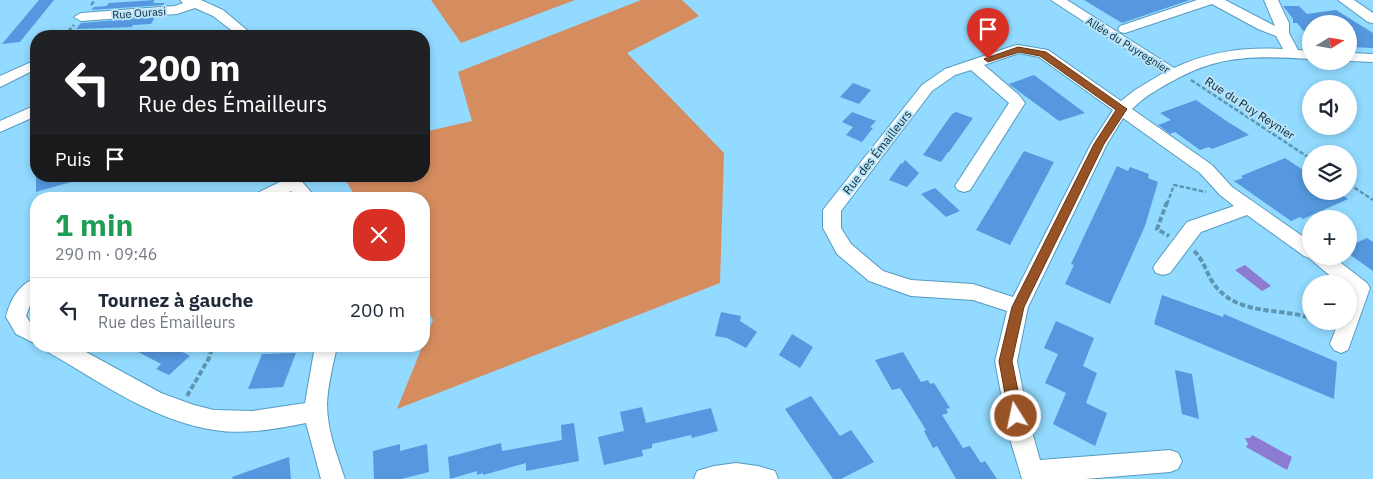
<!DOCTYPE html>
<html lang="fr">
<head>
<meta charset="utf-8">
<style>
	:root { --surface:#fff; --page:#f2f2f3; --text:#1f2937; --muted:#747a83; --line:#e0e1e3 }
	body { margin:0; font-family:"IBM Plex Sans",sans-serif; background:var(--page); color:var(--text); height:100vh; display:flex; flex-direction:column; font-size:19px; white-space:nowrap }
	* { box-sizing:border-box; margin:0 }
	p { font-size:16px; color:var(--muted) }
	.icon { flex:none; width:28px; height:28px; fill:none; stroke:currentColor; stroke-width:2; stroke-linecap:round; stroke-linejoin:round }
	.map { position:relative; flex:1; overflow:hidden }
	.side { position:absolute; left:30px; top:192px; width:400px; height:160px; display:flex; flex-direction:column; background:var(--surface); border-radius:20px; box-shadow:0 2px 8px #0003 }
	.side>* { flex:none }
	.guide { position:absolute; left:30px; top:30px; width:400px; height:152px; border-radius:20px; box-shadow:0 2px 8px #0003; background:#202124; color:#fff; overflow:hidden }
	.needle { width:32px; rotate:79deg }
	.fabs { position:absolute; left:1302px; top:15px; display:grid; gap:10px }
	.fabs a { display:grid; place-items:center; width:55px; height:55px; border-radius:50%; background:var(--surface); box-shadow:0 2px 8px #0003; font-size:25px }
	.pin { position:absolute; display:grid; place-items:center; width:42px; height:42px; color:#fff; margin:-51px -21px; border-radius:50% 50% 50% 0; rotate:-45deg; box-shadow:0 0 5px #0007 }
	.pin .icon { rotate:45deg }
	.me { position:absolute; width:55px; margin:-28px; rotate:350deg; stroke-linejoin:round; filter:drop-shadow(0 0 4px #0008) }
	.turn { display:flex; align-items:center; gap:18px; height:105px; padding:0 25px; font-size:22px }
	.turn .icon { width:65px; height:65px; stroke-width:2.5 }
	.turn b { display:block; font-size:35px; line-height:42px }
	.then { display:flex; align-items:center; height:48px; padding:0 25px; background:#0003; gap:10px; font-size:19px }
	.round { display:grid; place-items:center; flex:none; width:52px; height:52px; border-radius:20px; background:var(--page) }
	.overview { display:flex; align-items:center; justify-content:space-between; height:85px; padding:0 25px }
	h1 { font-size:30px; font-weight:700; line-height:38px; color:#1e9e55 }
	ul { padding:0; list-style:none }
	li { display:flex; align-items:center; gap:15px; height:65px; padding:0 25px; border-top:1px solid var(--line) }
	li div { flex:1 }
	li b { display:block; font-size:19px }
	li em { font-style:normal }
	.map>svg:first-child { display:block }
	.green { fill:#d58c5f }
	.water { fill:#8d7bd1 }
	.building { fill:#5598df }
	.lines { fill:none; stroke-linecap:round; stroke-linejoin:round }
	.minor-casing { stroke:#559bbf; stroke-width:2 }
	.path-far1 { stroke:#5e96b2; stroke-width:2.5; stroke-dasharray:4.5 2; stroke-linecap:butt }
	.path { stroke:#5e96b2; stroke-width:4; stroke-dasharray:5.5 2.5; stroke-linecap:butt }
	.minor { fill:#fff; fill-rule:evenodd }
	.route { fill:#975325; stroke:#623618 }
	.labels { text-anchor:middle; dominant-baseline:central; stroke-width:4; stroke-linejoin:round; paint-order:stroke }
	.far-street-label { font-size:11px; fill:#0d2b3a; stroke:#b9e3f9 }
	.street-label { font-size:12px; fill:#0d2b3a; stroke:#b9e3f9 }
</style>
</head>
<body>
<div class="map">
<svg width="1373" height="479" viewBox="0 0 1373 479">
	<rect width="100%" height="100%" fill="#92daff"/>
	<path class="green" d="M431 0H575L461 43Z
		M641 0H682L699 16 627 53 724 153 720 283 397 409 433 320 424 305V199H357L343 176H424V132L472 121 458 72Z"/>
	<path class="water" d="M1245 265 1271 286 1262 291 1235 270Z
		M1252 435 1292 457 1287 470 1246 447 1248 444 1245 438H1250Z"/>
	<path class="building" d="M39 0H54L20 42 2 44Z
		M155 0 153 3H165L163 5 91 10 94 7 106 6 109 3Z
		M1084 0H1190L1122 23Z
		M1283 6H1299L1307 14 1336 10 1373 33V48L1349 47V24L1311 23V40L1297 23H1293V19Z
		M155 17 151 24 133 25 132 27 76 29 81 23Z
		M1034 75 1085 113 1059 121 1009 84Z
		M853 83 871 90 859 104 840 97Z
		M1196 100 1228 122 1249 135 1212 149 1209 147 1200 150 1175 132 1170 134 1158 125 1171 120 1160 113Z
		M852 112 876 121 870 127 873 128 862 142 846 135 853 127 842 122Z
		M956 112 973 118 949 152H948L941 162 923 155 952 114Z
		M1024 151 1054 162 1010 245 976 230Z
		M1285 158 1311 175V191H1336L1348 199 1303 219 1300 217 1291 221 1234 181 1243 178 1241 176Z
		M905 160 919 173 907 187 889 180 901 163 902 164Z
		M1117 166 1128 171 1130 167 1149 174 1148 178 1158 182 1145 226 1110 304 1065 284 1074 265 1071 264Z
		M36 176H77L78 180 36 192Z
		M935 188 960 211 946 217 921 194Z
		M1367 238 1373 242V271L1349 254V246Z
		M1162 295 1223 317 1224 314 1337 362 1334 399 1154 324Z
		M721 312 741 316 740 321 757 332 746 348 727 338 715 336Z
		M1056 321 1094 338 1083 366 1097 373 1086 403 1107 413 1095 446 1053 424 1066 393 1045 383 1058 354 1044 348Z
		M792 334 813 347 800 368 779 355Z
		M127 346H171L190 356 169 375 156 369 161 364Z
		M903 352 921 382 928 380 930 384 934 383 950 408 946 409 948 413 942 415 963 448 970 446 981 463 985 461 997 479H956L937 446 933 448 924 431 926 430 900 388 892 390 875 360Z
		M296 353 283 387 248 389 262 354Z
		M1175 370 1192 374 1199 419 1182 414Z
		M811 396 840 436 851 430 874 462 841 479H833L785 409Z
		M642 407 646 423 711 408 718 431 692 438 691 435 652 444V448L642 450 643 456 604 465 598 437 624 431 620 412Z
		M574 423 579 461 526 471V463L483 475V473L477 475V471L450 479 448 457 501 443 502 451 562 440 561 425Z
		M400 444V451L427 444 429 472 401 479H374L373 451Z
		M289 457 291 479H233L232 477Z"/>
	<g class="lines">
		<g class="minor-casing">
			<path id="minor" d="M180 0H201L223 10 254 36H239L213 16 195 8 177 14 81 21 74 17 81 13 175 6 183 3Z
				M1051 0H1067L1174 68C1210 51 1245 47 1283 49L1276 36 1258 29 1212 4 1125 33 1120 32 1118 29 1120 26 1197 0H1225L1275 26 1264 0H1278L1289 23V33L1298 50 1311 51V59C1263 56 1224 54 1180 77 1163 86 1146 95 1132 109L1212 165 1232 187 1311 242V256H1332L1367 283 1370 288 1348 350 1341 353 1334 350 1330 344 1339 321H1349V284H1340L1309 258 1304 256 1247 215 1201 232 1170 273 1163 275 1156 273 1153 268 1156 263 1187 222 1234 206 1220 195 1200 173 1123 118 1107 144 1028 307 1017 361 1029 421 1040 460 1170 450 1178 453 1182 461 1178 469 1170 472 1085 479H1022L1009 436 995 361 1007 311 973 300 911 296 869 281 837 254 823 228V210L826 206 922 85 945 69 1013 46 1018 45 1048 50 1121 101 1135 90 1163 73ZM1019 53 1039 57 1113 110 1091 144 1013 297 973 284 911 280 883 271 851 244 841 228V211L932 91 955 75 971 70 1009 103 955 186 958 190 964 192 970 190 1025 103 1019 95 984 65Z
				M1338 0H1354L1373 13V23L1368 22Z
				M1349 53 1373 54V62L1349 61Z
				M29 63 34 64 36 67 34 70 0 87V76Z
				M36 105V116L0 132V121Z
				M279 176H297L317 199H298L291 191 275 199H250L253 195 282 181Z
				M36 278V297L30 305 26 316 30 322 36 325V344L16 334 6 317C10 300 19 284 36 278Z
				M46 346H75L161 393 194 405 214 410 253 411 305 403 315 346H337C333 365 328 384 327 404 327 430 337 455 345 479H321L306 423C276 429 245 435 214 430 154 421 100 382 48 352Z
				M736 463 758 466 775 471 778 479H694L697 471 714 466Z"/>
		</g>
		<path class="path-far1" d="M91 5 95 0
			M64 36 74 25
			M1191 80 1311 159
			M1349 184 1373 200
			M1167 204 1174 185 1206 192"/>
		<path class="path" d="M1167 202 1157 229 1169 236
			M1194 251C1206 262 1207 279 1219 290 1242 315 1281 308 1311 318
			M1320 321 1331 326
			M187 396 209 358 213 346"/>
		<use href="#minor" class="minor"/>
	</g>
	<path class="route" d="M1018 47 1046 52 1127 109 1104 144 1024 307 1012 361 1023 416 1021 421 1016 423 1011 421 1009 416 999 361 1012 307 1094 144 1116 110 1040 56 1019 52 988 62 984 59Z"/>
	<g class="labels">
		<g class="far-street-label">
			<text transform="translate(139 13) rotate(-4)">Rue Ourasi</text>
			<text transform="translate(1128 45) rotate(32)">Allée du Puyregnier</text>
		</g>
		<g class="street-label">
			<text transform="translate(1250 108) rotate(33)">Rue du Puy Reynier</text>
			<text transform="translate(877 152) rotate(-52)">Rue des Émailleurs</text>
		</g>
	</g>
</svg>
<div class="fabs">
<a><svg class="needle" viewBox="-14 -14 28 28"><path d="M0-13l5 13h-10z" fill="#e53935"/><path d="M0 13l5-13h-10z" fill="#747a83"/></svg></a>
<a><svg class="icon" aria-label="sound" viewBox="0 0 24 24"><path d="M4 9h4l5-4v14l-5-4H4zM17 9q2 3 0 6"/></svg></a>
<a><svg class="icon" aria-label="layers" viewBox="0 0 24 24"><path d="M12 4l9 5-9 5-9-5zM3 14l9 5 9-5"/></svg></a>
<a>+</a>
<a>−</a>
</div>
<div class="pin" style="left:988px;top:59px;background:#d93025"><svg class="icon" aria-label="arrive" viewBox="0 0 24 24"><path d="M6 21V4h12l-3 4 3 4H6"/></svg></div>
<svg class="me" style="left:1016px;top:416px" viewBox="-20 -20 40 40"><circle r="17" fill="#975325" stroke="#fff" stroke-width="3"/><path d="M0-11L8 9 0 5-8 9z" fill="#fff"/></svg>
<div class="guide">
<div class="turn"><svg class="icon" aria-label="left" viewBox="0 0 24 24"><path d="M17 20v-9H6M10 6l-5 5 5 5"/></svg><div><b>200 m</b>Rue des Émailleurs</div></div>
<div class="then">Puis<svg class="icon" aria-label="arrive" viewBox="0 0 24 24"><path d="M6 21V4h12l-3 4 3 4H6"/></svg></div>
</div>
<section class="side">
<div class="overview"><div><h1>1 min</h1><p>290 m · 09:46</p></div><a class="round" style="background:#d93025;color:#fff"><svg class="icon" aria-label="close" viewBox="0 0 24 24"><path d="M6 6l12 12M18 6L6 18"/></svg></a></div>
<ul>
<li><svg class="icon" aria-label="left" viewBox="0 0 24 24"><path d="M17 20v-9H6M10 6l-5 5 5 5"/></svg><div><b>Tournez à gauche</b><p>Rue des Émailleurs</p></div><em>200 m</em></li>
</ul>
</section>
</div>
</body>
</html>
